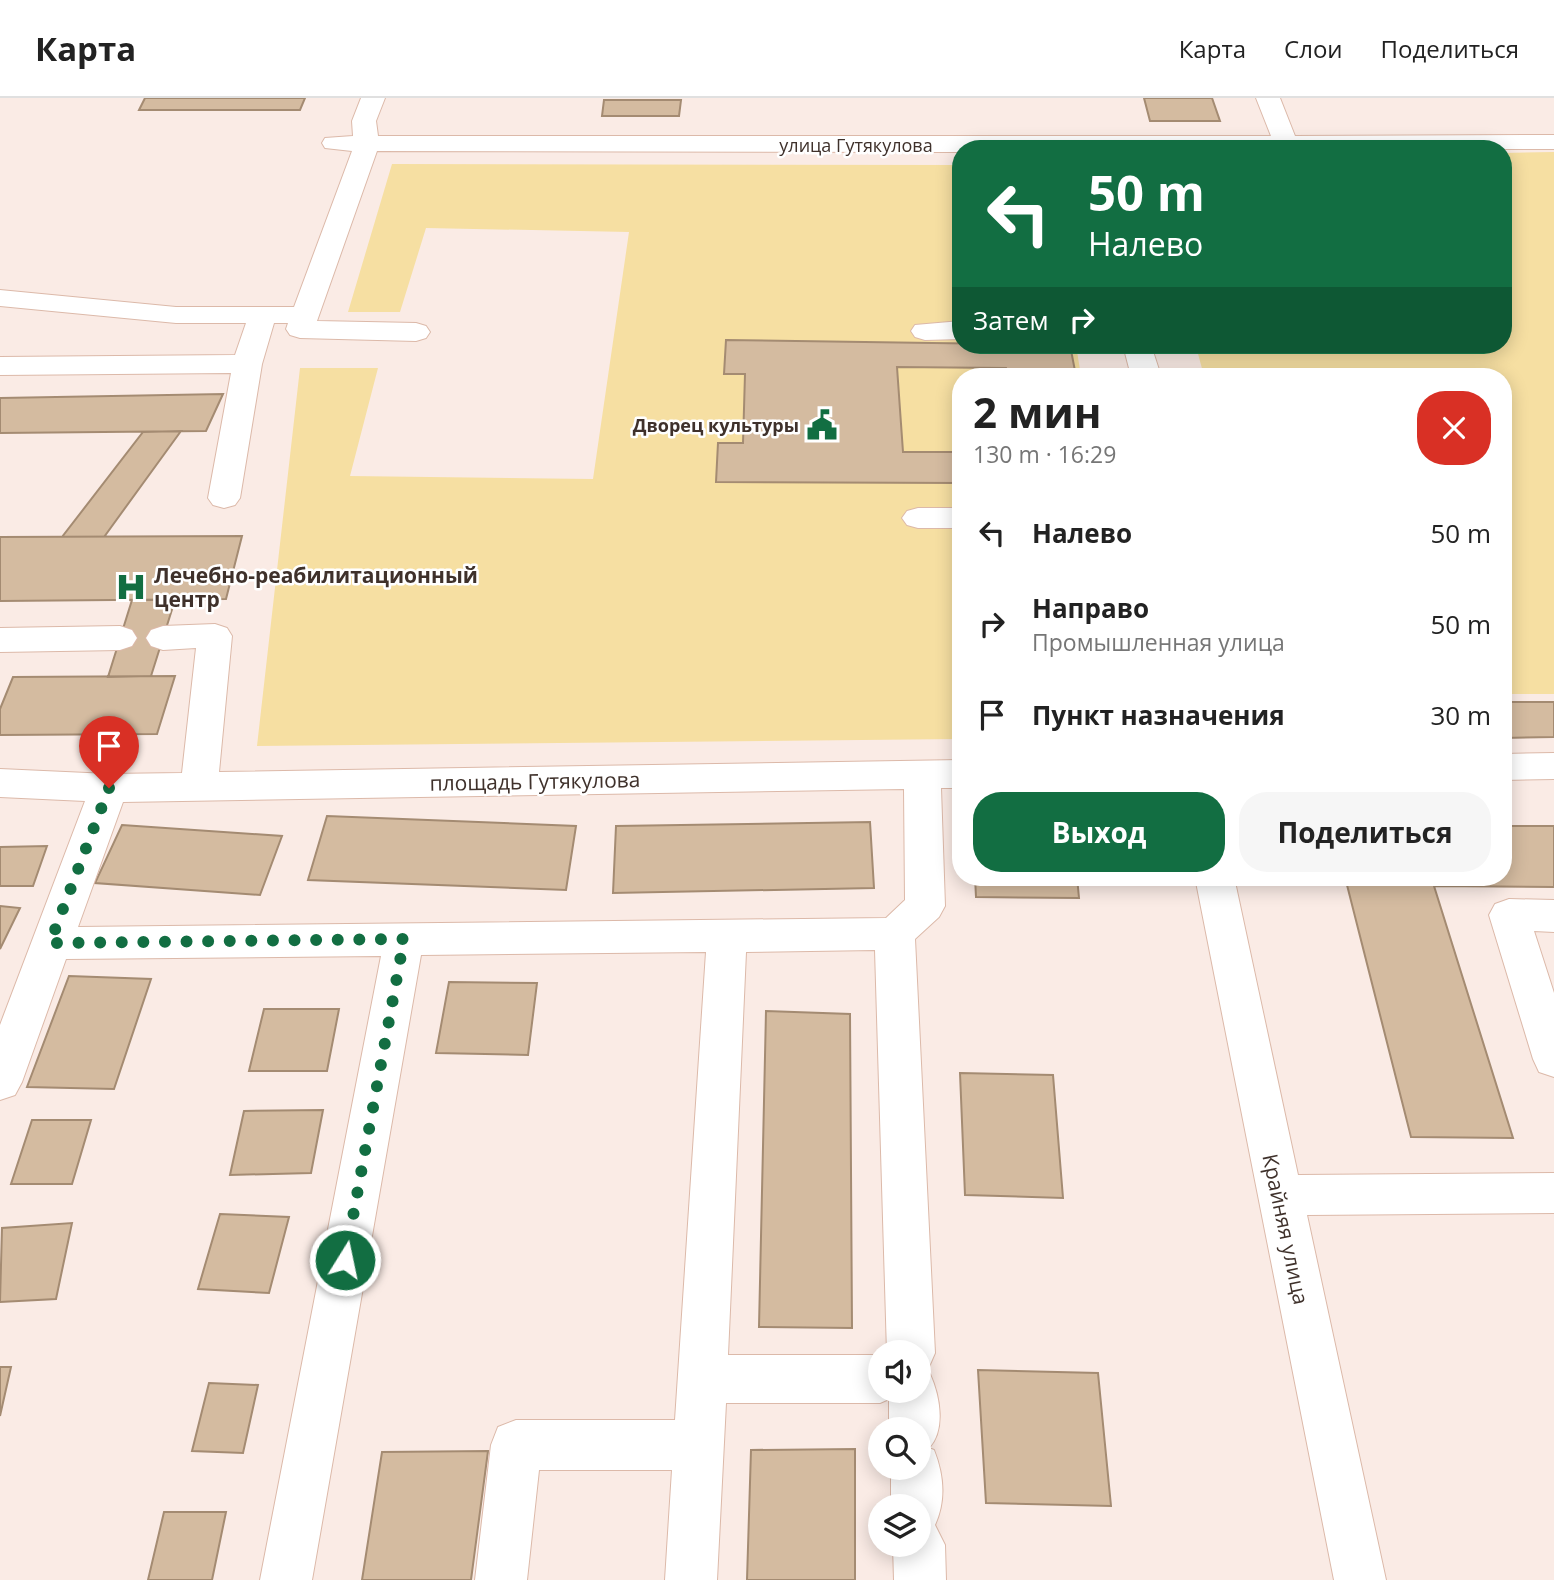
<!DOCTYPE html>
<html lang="ru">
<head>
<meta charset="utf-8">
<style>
	:root { --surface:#fff; --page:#f6f6f6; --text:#222; --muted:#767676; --line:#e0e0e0; --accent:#126e42 }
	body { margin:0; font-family:"Open Sans",sans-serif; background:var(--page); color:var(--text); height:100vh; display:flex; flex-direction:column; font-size:26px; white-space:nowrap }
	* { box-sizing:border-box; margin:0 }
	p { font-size:23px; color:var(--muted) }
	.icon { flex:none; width:38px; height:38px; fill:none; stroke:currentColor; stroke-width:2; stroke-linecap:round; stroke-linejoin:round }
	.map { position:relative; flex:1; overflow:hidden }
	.side { position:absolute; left:952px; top:270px; width:560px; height:518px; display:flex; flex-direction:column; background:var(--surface); border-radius:28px; box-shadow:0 4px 18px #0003 }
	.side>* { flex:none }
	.top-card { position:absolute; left:952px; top:42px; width:560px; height:214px; border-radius:28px; box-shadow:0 4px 18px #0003; background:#126e42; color:#fff; overflow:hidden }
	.buttons { position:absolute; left:868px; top:1242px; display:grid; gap:14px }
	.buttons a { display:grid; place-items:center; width:63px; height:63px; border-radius:50%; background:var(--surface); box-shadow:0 4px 18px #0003; font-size:35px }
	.pin { position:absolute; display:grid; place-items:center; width:60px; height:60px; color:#fff; margin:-72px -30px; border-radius:50% 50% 50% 0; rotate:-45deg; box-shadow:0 0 7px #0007 }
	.pin .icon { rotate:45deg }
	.me { position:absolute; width:77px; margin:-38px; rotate:10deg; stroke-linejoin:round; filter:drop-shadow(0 0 5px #0008) }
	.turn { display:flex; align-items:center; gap:24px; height:147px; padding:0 21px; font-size:32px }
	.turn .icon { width:91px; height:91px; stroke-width:2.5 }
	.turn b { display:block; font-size:49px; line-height:60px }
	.then { display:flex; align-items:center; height:66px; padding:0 21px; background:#0003; gap:14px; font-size:26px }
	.round { display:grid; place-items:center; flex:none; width:74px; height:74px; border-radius:28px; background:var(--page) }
	.headline { display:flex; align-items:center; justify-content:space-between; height:119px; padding:0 21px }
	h1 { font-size:42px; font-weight:700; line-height:52px }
	.action { display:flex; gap:14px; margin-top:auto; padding:14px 21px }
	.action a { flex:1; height:80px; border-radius:28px; background:var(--accent); color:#fff; font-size:28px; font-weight:700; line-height:80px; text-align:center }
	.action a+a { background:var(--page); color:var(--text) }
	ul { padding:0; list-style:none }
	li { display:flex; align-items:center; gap:21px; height:91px; padding:0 21px }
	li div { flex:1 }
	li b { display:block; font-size:26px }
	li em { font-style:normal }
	header { display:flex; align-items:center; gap:42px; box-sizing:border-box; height:98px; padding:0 35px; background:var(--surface); border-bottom:2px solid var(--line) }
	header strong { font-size:33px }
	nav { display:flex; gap:38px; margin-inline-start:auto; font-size:24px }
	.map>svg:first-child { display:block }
	.green { fill:#f6dfa2 }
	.building { fill:#d4bba0; stroke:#a48b72; stroke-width:2 }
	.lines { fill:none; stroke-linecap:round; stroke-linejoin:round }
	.minor-casing { stroke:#dcb9a9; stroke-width:2 }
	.minor { fill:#fff; fill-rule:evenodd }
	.route { stroke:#126e42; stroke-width:12; stroke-dasharray:0 21.6 }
	.labels { text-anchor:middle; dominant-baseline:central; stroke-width:5; stroke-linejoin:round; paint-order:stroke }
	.far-street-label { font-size:18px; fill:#3f312b; stroke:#fff }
	.far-poi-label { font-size:18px; font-weight:bold; fill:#3f312b; stroke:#fff; text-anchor:end }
	.poi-label { font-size:21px; font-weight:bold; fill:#3f312b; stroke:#fff; text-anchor:start }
	.street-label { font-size:21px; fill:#3f312b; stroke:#fff }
</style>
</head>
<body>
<header>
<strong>Карта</strong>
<nav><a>Карта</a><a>Слои</a><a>Поделиться</a></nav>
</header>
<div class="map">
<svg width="1554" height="1482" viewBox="0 0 1554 1482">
	<rect width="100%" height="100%" fill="#faebe5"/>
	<path class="green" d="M1554 54V596H1503V278H1204L1197 252 1190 247H1503V55Z
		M392 66 961 67V247H1076L1081 278H961V641L257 648 300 270H378L350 378 593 381 629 134 426 130 400 214H348Z"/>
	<path class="building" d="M145 0H305L300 12H139Z
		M1144 0H1212L1220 23H1150Z
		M604 2H681L679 18H602Z
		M726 242 1070 247 1076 278H1008L1006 270 897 269 903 354H961V385L716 384 718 345H743L745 276H724Z
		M223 296 206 333 0 335V300Z
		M181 333 104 439H62L143 334Z
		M242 438 226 501 0 503V439Z
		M132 502H175L151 578 108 579Z
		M175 578 157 636 0 637V611L13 579Z
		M1503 604H1554V639L1503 640Z
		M327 718 576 728 566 792 308 782Z
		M870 724 874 790 613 795 616 728Z
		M122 727 282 738 260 797 95 785Z
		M1503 728H1554V789L1434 788 1513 1040 1411 1039 1347 787H1322L1320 779H1503Z
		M47 748 33 788H0V749Z
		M975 779H1077L1079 800 976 799Z
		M0 808 20 810 0 851Z
		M69 878 151 881 114 991 27 989Z
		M449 884 537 885 528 957 436 955Z
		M264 911H339L327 973H249Z
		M766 913 850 916 852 1230 759 1229Z
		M960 975 1053 977 1063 1100 965 1097Z
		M323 1012 311 1075 230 1077 244 1013Z
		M32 1022H91L72 1086H11Z
		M220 1116 289 1119 269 1195 198 1191Z
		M72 1125 56 1201 0 1204 2 1130Z
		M0 1269H11L0 1318Z
		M978 1272 1098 1275 1111 1408 986 1405Z
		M209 1285 258 1287 243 1355 192 1353Z
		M855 1351V1482H747L751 1352Z
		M488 1353 471 1482H362L382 1354Z
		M164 1414H226L212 1482H148Z"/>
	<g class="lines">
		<g class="minor-casing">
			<path id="minor" d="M361 0H385L376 23 378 38H1271L1256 0H1280L1295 38 1554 37V51H961V54L377 53 317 223 416 225 426 228 430 234 426 240 416 243 300 240 290 237 286 231 288 225H274L262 266 240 400 235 407 224 410 213 407 208 400 231 275 0 277V259L235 257 246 225H176L0 208V192L176 209H294L352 53 325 50 322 45 325 40 353 38 352 23Z
				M961 223V241L925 242 915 239 911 233 915 227Z
				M1123 247H1151L1161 278H1131Z
				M918 410H961V430H918L907 427 902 420 907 413Z
				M215 526 227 530 232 538 219 674 961 662V690H941L945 808 939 819 915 841 935 1255 928 1271 923 1273 930 1276C940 1298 946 1332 929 1350L934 1352C944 1377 946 1403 935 1427L945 1447 946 1482H894L893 1447H919V1409H891V1370H919V1332H889V1301L880 1305H726L717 1482H665L672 1372H539L527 1482H475L491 1347 498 1329 516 1322H675L706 854 421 857 312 1482H260L381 858 66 861 22 984 15 997 0 1002V927L85 703 0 699V671L109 676 182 675 196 550 163 552 151 548 146 540 151 532 163 528ZM904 691 905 802 886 820 78 829 123 704ZM875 852 887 1255H919V1293H880V1257H728L746 854Z
				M120 528 132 532 137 540 132 548 120 552 0 554V530Z
				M1554 655V681L1503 682V656Z
				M1195 779H1234L1298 1077 1554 1075V1115L1307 1117 1386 1482H1334Z
				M1509 801 1554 802V834L1534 833 1554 895V979L1539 974 1533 961 1489 817 1495 806Z"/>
		</g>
		<use href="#minor" class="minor"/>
	</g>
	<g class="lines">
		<path class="route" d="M109 690 50 845 404 841 345 1162"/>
	</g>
	<defs>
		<g id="civic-bare" transform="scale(2.415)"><path d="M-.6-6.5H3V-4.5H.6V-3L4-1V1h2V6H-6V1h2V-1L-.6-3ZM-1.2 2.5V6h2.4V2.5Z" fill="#126e42" stroke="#fff" stroke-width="2.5" paint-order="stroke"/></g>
		<g id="hospital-bare" transform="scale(2.415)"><path d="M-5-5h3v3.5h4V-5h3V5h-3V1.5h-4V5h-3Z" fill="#126e42" stroke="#fff" stroke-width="2.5" paint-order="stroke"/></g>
	</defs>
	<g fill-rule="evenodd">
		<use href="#civic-bare" x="822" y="327"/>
		<use href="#hospital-bare" x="131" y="489"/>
	</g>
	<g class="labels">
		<g class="far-street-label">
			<text x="856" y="47">улица Гутякулова</text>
		</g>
		<g class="far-poi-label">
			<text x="799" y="327">Дворец культуры</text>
		</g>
		<g class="poi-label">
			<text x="154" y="477">Лечебно-реабилитационный<tspan x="154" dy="24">центр</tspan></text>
		</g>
		<g class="street-label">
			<text transform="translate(535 683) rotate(-1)">площадь Гутякулова</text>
			<text transform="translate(1286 1131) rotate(78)">Крайняя улица</text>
		</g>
	</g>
</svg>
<div class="buttons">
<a><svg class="icon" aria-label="sound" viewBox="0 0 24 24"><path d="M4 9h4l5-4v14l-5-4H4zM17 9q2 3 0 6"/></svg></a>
<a><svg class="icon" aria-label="search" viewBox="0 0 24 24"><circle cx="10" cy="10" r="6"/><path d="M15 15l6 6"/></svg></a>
<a><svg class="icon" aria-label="layers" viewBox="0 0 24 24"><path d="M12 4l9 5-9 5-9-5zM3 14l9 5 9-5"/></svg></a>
</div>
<div class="pin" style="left:109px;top:690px;background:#d93025"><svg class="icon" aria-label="arrive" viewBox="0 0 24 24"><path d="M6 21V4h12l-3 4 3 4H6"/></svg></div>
<svg class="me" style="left:345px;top:1162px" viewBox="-20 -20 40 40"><circle r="17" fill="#126e42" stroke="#fff" stroke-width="3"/><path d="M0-11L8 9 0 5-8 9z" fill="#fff"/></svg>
<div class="top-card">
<div class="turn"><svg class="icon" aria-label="left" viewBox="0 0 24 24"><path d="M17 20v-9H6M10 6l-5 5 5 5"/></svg><div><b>50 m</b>Налево</div></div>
<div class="then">Затем<svg class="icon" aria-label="right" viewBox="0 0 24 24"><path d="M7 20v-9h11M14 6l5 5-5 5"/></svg></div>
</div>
<section class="side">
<div class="headline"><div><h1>2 мин</h1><p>130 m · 16:29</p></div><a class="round" style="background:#d93025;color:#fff"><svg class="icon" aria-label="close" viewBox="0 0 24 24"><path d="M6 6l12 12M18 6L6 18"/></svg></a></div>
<ul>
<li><svg class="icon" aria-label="left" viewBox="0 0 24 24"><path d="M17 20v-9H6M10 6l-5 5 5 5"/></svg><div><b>Налево</b></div><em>50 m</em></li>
<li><svg class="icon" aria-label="right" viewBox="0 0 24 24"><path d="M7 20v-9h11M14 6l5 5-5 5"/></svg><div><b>Направо</b><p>Промышленная улица</p></div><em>50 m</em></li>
<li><svg class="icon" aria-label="arrive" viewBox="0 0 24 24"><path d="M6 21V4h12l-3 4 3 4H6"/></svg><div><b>Пункт назначения</b></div><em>30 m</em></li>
</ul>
<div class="action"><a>Выход</a><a>Поделиться</a></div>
</section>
</div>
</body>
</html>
